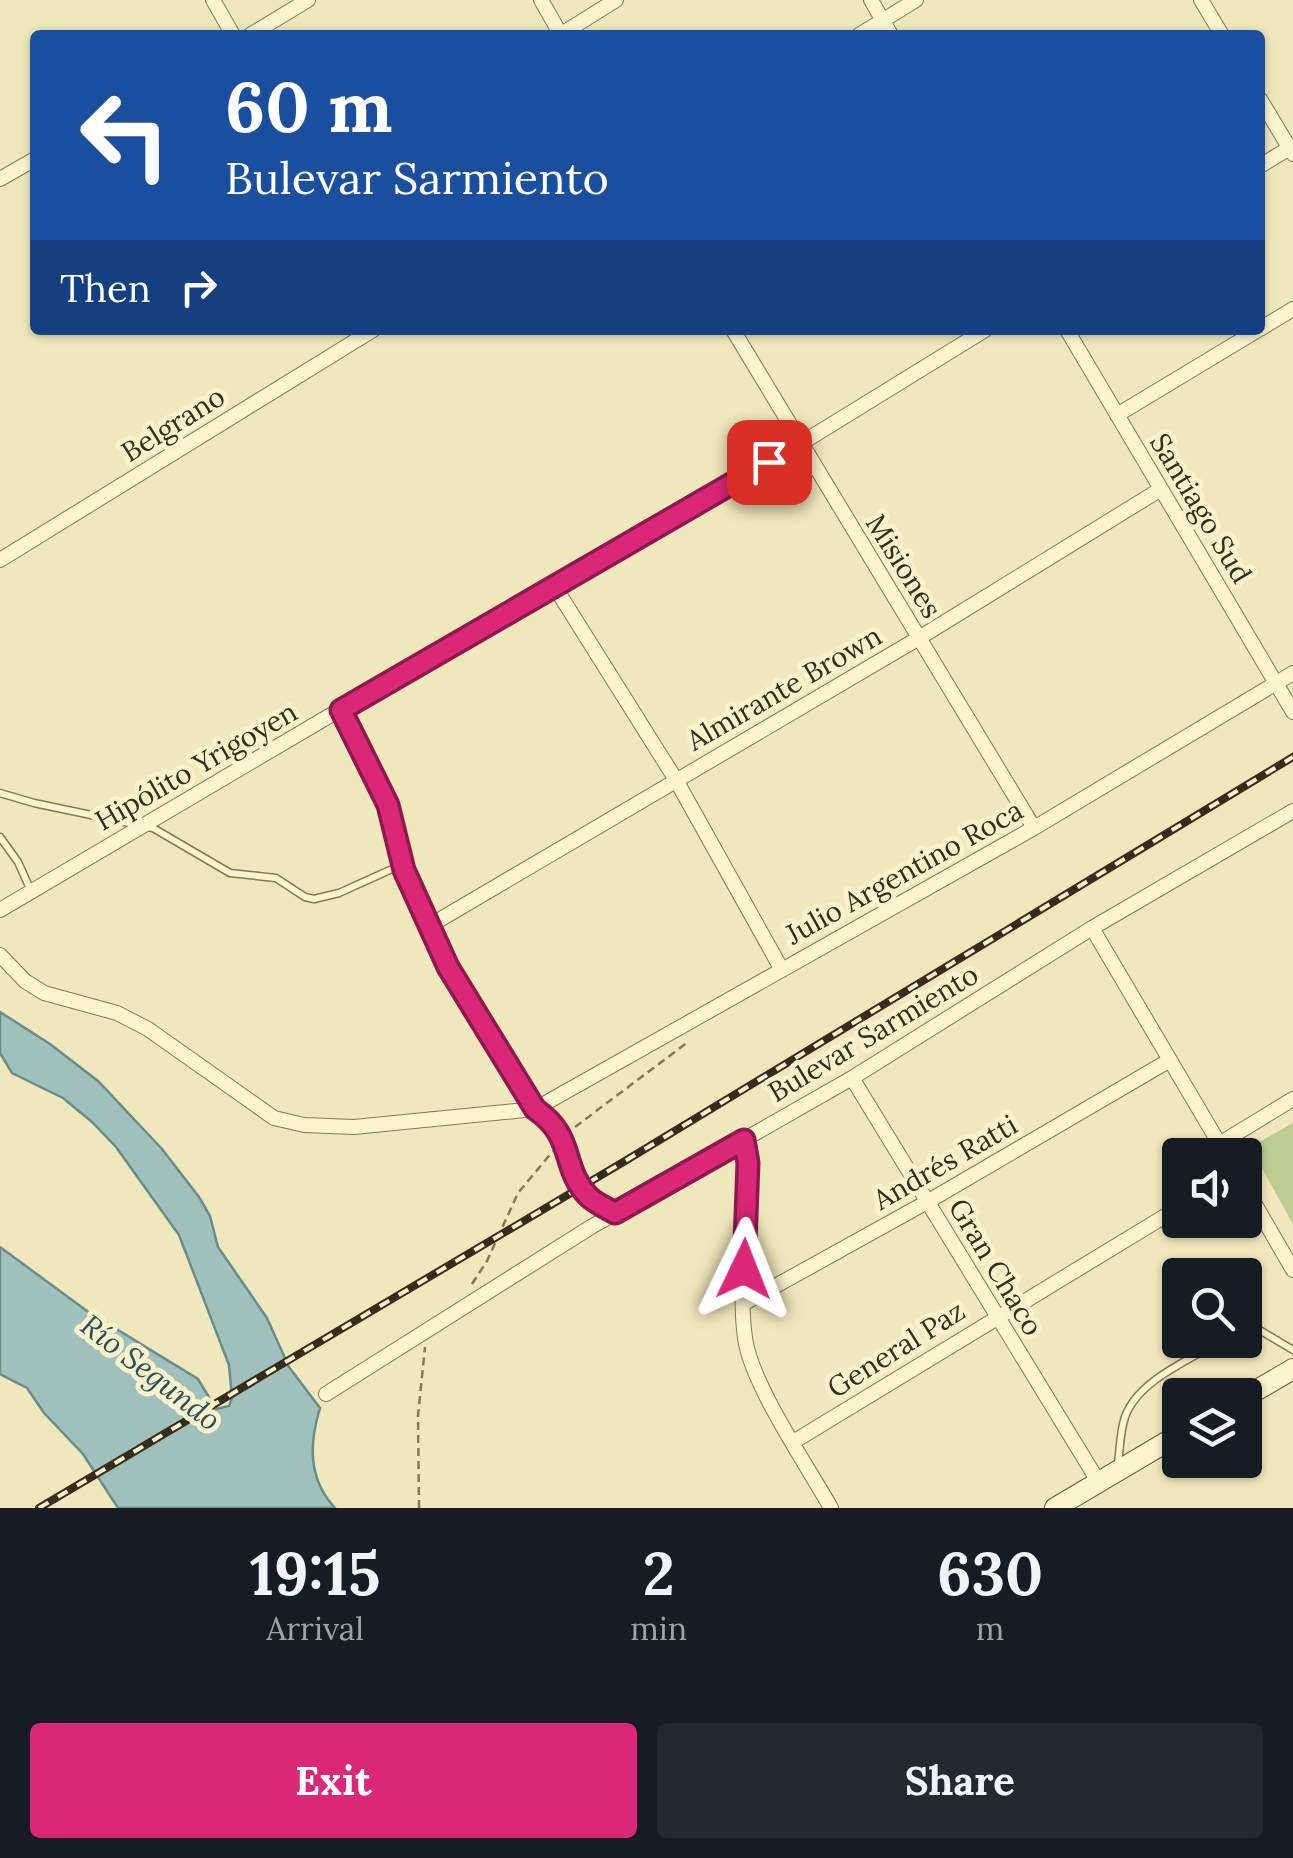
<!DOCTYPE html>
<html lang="en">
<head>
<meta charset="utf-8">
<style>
	:root { --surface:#171b24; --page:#242831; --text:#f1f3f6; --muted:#9ea1a6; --accent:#db2777 }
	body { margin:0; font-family:Lora,serif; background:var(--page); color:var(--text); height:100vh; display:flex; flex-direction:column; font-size:38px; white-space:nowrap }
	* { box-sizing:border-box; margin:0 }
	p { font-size:32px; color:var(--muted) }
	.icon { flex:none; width:55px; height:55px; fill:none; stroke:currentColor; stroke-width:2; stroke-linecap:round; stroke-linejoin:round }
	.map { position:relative; height:1508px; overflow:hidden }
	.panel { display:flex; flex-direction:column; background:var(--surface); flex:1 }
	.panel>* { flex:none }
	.top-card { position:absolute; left:30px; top:30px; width:1235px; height:305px; border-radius:10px; box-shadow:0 2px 8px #0004; background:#1a4fa0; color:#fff; overflow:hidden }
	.controls { position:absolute; left:1162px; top:1138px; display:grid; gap:20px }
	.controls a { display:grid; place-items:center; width:100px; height:100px; border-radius:10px; background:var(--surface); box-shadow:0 2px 8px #0004; font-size:50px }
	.pin { position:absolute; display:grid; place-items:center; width:85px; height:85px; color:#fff; margin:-42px; border-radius:20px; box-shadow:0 5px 15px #0006 }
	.me { position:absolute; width:110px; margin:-55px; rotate:2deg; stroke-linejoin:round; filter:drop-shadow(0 0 8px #0008) }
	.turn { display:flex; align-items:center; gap:35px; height:210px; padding:0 30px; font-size:45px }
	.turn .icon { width:130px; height:130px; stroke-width:2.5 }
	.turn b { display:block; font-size:70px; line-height:85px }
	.then { display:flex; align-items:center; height:95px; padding:0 30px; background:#0003; gap:20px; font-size:38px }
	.eta { display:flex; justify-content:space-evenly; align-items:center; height:170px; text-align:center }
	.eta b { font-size:60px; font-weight:700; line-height:70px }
	.action { display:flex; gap:20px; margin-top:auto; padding:20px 30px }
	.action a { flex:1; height:115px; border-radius:10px; background:var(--accent); color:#fff; font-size:40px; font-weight:700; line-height:115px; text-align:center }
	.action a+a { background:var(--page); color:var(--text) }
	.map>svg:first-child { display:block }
	.pitch { fill:#bdcd90 }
	.water { fill:#a0c0bc; stroke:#688e8a; stroke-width:2.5 }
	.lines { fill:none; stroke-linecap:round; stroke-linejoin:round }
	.lane-casing { stroke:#877755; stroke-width:9 }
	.street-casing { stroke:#877755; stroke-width:16 }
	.secondary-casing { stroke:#695839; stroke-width:22 }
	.path { stroke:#877755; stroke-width:2.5; stroke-dasharray:8 5; stroke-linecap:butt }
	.lane { stroke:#faf4cf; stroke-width:6 }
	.street { stroke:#faf4cf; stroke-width:14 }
	.secondary { stroke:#faf4cf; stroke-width:20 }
	.rail-casing { stroke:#362c1b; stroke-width:8 }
	.rail { stroke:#f7f1cc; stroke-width:4; stroke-dasharray:11; stroke-linecap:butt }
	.route-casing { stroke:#8e194d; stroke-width:25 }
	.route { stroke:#db2777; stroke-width:18 }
	.labels { text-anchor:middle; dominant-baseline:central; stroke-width:10; stroke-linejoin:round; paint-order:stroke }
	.street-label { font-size:28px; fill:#362c1b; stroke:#f7f1cc }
	.water-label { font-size:30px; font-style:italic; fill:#295256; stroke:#f7f1cc }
</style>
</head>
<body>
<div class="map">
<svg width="1293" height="1508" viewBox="0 0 1293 1508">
	<rect width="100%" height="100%" fill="#efe8bc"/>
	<path class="pitch" d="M1293 1123V1224L1250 1147Z"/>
	<path class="water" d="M0 1012 50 1044 98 1081 162 1149 199 1197 210 1216 218 1247 267 1318 289 1367 320 1408C309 1444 308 1479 335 1508H118L83 1454 44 1413 27 1388 0 1374V1247L87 1311 198 1379 216 1409 229 1406 232 1398 229 1365 179 1235 116 1147 92 1122 63 1098 12 1073 0 1053Z"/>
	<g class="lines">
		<g class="lane-casing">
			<path id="lane" d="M0 793 34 803 153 828 230 873 276 878 305 897 314 899 339 893 401 865
				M0 837 18 862 31 891
				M1245 1328 1253 1326 1293 1350
				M1118 1464C1120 1449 1120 1431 1125 1417 1138 1380 1190 1360 1222 1340"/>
		</g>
		<g class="street-casing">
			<path id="street" d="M213 0 233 35
				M541 0 561 35
				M871 0 891 35
				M1201 0 1222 35
				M250 35 308 0
				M560 35 616 0
				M859 35 916 0
				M1260 99 1293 154
				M1260 166 1293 146
				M0 179 35 159
				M1260 329 1293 309
				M733 330 1034 828
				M1067 330 1293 712
				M1117 415 1258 330
				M0 560 373 330
				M553 584 676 780 782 970
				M341 710 388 805 404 870 447 967 535 1109 554 1122 563 1139 570 1166 586 1194 615 1213
				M0 910 553 584 800 444 985 330
				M429 926 919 638 1161 489
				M1092 928 1226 1155
				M0 955 25 981 44 993 117 1013 148 1029 274 1118 304 1125 354 1127 535 1109 1034 828 1293 673
				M852 1078 1098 1481
				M744 1140C755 1205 736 1272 745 1338 751 1384 807 1465 831 1508
				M1219 1144 1293 1099
				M1245 1187 1293 1270
				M743 1304 927 1202 1170 1060
				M326 1394 591 1227 852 1078 1092 928 1293 811
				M793 1442 1180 1207"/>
		</g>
		<g class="secondary-casing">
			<path id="secondary" d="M1245 1397 1293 1369
				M1055 1508 1180 1434"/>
		</g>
		<path class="path" d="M575 1127 688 1042
			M472 1284 487 1261 518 1193 553 1151
			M419 1508 418 1416 425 1347"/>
		<use href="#lane" class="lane"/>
		<use href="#street" class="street"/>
		<use href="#secondary" class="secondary"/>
		<g class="rail-casing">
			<path id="rail" d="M39 1508 625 1161 1293 757"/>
		</g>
		<use href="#rail" class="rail"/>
	</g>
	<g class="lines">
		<g class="route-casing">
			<path id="route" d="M744 1269 748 1163 744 1140 615 1213C606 1208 595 1203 588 1196 560 1166 576 1137 535 1109L448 967 404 870 388 805 341 710 769 462"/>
		</g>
		<use href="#route" class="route"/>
	</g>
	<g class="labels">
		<g class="street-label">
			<text transform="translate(173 424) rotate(-32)">Belgrano</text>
			<text transform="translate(1201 508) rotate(59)">Santiago Sud</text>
			<text transform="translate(904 566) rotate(58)">Misiones</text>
			<text transform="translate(784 688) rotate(-30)">Almirante Brown</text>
			<text transform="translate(196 766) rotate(-30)">Hipólito Yrigoyen</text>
			<text transform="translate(904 872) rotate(-29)">Julio Argentino Roca</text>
			<text transform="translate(873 1033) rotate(-31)">Bulevar Sarmiento</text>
			<text transform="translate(945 1162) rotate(-30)">Andrés Ratti</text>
			<text transform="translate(996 1267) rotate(59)">Gran Chaco</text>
			<text transform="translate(896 1349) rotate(-32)">General Paz</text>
		</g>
		<g class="water-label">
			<text transform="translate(151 1372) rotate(38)">Río Segundo</text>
		</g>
	</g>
</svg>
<div class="controls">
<a><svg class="icon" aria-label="sound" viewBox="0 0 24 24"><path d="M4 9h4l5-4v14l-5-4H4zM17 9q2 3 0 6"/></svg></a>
<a><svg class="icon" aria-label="search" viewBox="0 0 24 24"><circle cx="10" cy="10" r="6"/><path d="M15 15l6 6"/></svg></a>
<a><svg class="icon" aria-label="layers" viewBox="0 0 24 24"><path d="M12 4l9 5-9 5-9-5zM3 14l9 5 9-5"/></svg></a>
</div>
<div class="pin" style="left:769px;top:462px;background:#d93025"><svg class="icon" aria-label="arrive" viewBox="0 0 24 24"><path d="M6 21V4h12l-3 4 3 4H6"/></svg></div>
<svg class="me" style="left:744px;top:1269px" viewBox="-20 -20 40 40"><path d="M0-17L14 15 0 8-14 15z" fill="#db2777" stroke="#fff" stroke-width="4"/></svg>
<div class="top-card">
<div class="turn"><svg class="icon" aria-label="left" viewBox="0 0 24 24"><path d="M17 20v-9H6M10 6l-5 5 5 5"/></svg><div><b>60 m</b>Bulevar Sarmiento</div></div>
<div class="then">Then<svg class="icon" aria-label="right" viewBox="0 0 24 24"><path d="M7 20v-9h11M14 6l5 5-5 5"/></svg></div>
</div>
</div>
<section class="panel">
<div class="eta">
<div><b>19:15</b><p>Arrival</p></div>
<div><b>2</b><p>min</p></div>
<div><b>630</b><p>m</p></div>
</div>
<div class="action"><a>Exit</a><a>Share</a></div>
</section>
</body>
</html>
